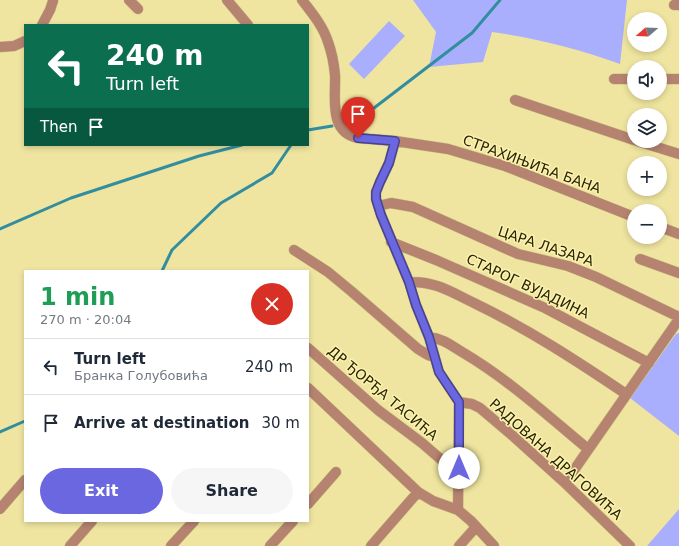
<!DOCTYPE html>
<html lang="en">
<head>
<meta charset="utf-8">
<style>
	:root { --surface:#fff; --page:#f6f6f7; --text:#1f2937; --muted:#747a83; --line:#e0e1e3; --accent:#6b67e1 }
	body { margin:0; font-family:"DejaVu Sans",sans-serif; background:var(--page); color:var(--text); height:100vh; display:flex; flex-direction:column; font-size:15px; white-space:nowrap }
	* { box-sizing:border-box; margin:0 }
	p { font-size:13px; color:var(--muted) }
	.icon { flex:none; width:22px; height:22px; fill:none; stroke:currentColor; stroke-width:2; stroke-linecap:round; stroke-linejoin:round }
	.map { position:relative; flex:1; overflow:hidden }
	.sheet { position:absolute; left:24px; top:270px; width:285px; height:252px; display:flex; flex-direction:column; background:var(--surface); border-radius:0px; box-shadow:0 2px 6px #0003 }
	.sheet>* { flex:none }
	.banner { position:absolute; left:24px; top:24px; width:285px; height:122px; border-radius:0px; box-shadow:0 2px 6px #0003; background:#0b6e4f; color:#fff; overflow:hidden }
	.needle { width:26px; rotate:251deg }
	.tools { position:absolute; left:627px; top:12px; display:grid; gap:8px }
	.tools a { display:grid; place-items:center; width:40px; height:40px; border-radius:50%; background:var(--surface); box-shadow:0 2px 6px #0003; font-size:20px }
	.pin { position:absolute; display:grid; place-items:center; width:34px; height:34px; color:#fff; margin:-41px -17px; border-radius:50% 50% 50% 0; rotate:-45deg; box-shadow:0 0 4px #0007 }
	.pin .icon { rotate:45deg }
	.me { position:absolute; width:44px; margin:-22px; rotate:0deg; stroke-linejoin:round; filter:drop-shadow(0 0 3px #0008) }
	.turn { display:flex; align-items:center; gap:14px; height:84px; padding:0 16px; font-size:18px }
	.turn .icon { width:52px; height:52px; stroke-width:2.5 }
	.turn b { display:block; font-size:28px; line-height:34px }
	.then { display:flex; align-items:center; height:38px; padding:0 16px; background:#0003; gap:8px; font-size:15px }
	.round { display:grid; place-items:center; flex:none; width:42px; height:42px; border-radius:21px; background:var(--page) }
	.head { display:flex; align-items:center; justify-content:space-between; height:68px; padding:0 16px }
	h1 { font-size:24px; font-weight:800; line-height:30px; color:#1e9e55 }
	.cta { display:flex; gap:8px; margin-top:auto; padding:8px 16px }
	.cta a { flex:1; height:46px; border-radius:24px; background:var(--accent); color:#fff; font-size:16px; font-weight:800; line-height:46px; text-align:center }
	.cta a+a { background:var(--page); color:var(--text) }
	ul { padding:0; list-style:none }
	li { display:flex; align-items:center; gap:12px; height:56px; padding:0 16px; border-top:1px solid var(--line) }
	li div { flex:1 }
	li b { display:block; font-size:15px }
	li em { font-style:normal }
	.map>svg:first-child { display:block }
	.green { fill:#aaaffd }
	.lines { fill:none; stroke-linecap:round; stroke-linejoin:round }
	.stream { stroke:#328e9f; stroke-width:3 }
	.minor-casing { stroke:#cbc285; stroke-width:11 }
	.minor { stroke:#b58370; stroke-width:10 }
	.route-casing { stroke:#464392; stroke-width:10 }
	.route { stroke:#6b67e1; stroke-width:7 }
	.labels { text-anchor:middle; dominant-baseline:central; stroke-width:3; stroke-linejoin:round; paint-order:stroke }
	.street-label { font-size:14px; fill:#292509; stroke:#fcf2ad }
</style>
</head>
<body>
<div class="map">
<svg width="679" height="546" viewBox="0 0 679 546">
	<rect width="100%" height="100%" fill="#efe5a0"/>
	<path class="green" d="M413 0H627L620 64C579 49 536 38 492 32L483 62 429 67 436 32Z
		M389 21 405 36 364 79 349 64Z
		M679 333V436L630 398 676 334Z
		M679 509V546H647Z"/>
	<g class="lines">
		<path class="stream" d="M353 119 374 108 472 33 500 0
			M308 130 332 126
			M0 229 71 198 199 156 242 145
			M162 271 172 250 221 203 272 173 291 145
			M0 432 25 421"/>
		<g class="minor-casing">
			<path id="minor" d="M129 0 138 9
				M227 0 248 25
				M302 0C312 13 323 26 328 42 332 53 334 64 335 75 336 97 328 132 358 138L395 141 448 149 505 166 634 217
				M674 5H679
				M42 25 50 10 53 1
				M0 47 14 46 25 41
				M614 79H634
				M660 79H679
				M515 100 634 140
				M395 141 389 163 380 182 376 192V199L381 215 409 282 416 305 429 337 439 372 459 402 458 510
				M637 141 679 154
				M378 206 391 203 413 207 518 254 568 266 596 277 679 317
				M660 227 679 234
				M391 242 436 260 545 308 649 363
				M294 250 328 272 351 291 418 349 428 355 434 357
				M640 259 679 273
				M409 282C435 281 451 292 474 303 528 329 577 361 626 394
				M429 337C442 338 452 346 462 352 508 379 547 415 588 449
				M308 348 378 410 422 443 459 475
				M308 388 418 492 433 501 458 510 471 521 494 546
				M459 402 472 404 480 408 513 436 565 483 630 546
				M565 483 679 319
				M308 504 336 472
				M0 509 25 480
				M70 546 92 521
				M171 546 194 521
				M270 546 293 521
				M371 546 418 492
				M459 546 476 527"/>
		</g>
		<use href="#minor" class="minor"/>
	</g>
	<g class="lines">
		<g class="route-casing">
			<path id="route" d="M358 138 395 141 389 163 380 182 376 192V199L381 215 409 282 416 305 429 337 439 372 459 402V468"/>
		</g>
		<use href="#route" class="route"/>
	</g>
	<g class="labels">
		<g class="street-label">
			<text transform="translate(532 164) rotate(20)">СТРАХИЊИЋА БАНА</text>
			<text transform="translate(546 246) rotate(18)">ЦАРА ЛАЗАРА</text>
			<text transform="translate(528 286) rotate(25)">СТАРОГ ВУЈАДИНА</text>
			<text transform="translate(383 393) rotate(40)">ДР ЂОРЂА ТАСИЋА</text>
			<text transform="translate(556 459) rotate(42)">РАДОВАНА ДРАГОВИЋА</text>
		</g>
	</g>
</svg>
<div class="tools">
<a><svg class="needle" viewBox="-14 -14 28 28"><path d="M0-13l5 13h-10z" fill="#e53935"/><path d="M0 13l5-13h-10z" fill="#747a83"/></svg></a>
<a><svg class="icon" aria-label="sound" viewBox="0 0 24 24"><path d="M4 9h4l5-4v14l-5-4H4zM17 9q2 3 0 6"/></svg></a>
<a><svg class="icon" aria-label="layers" viewBox="0 0 24 24"><path d="M12 4l9 5-9 5-9-5zM3 14l9 5 9-5"/></svg></a>
<a>+</a>
<a>−</a>
</div>
<div class="pin" style="left:358px;top:138px;background:#d93025"><svg class="icon" aria-label="arrive" viewBox="0 0 24 24"><path d="M6 21V4h12l-3 4 3 4H6"/></svg></div>
<svg class="me" style="left:459px;top:468px" viewBox="-20 -20 40 40"><circle r="19" fill="#fff"/><path d="M0-13L10 11 0 6-10 11z" fill="#6b67e1"/></svg>
<div class="banner">
<div class="turn"><svg class="icon" aria-label="left" viewBox="0 0 24 24"><path d="M17 20v-9H6M10 6l-5 5 5 5"/></svg><div><b>240 m</b>Turn left</div></div>
<div class="then">Then<svg class="icon" aria-label="arrive" viewBox="0 0 24 24"><path d="M6 21V4h12l-3 4 3 4H6"/></svg></div>
</div>
<section class="sheet">
<div class="head"><div><h1>1 min</h1><p>270 m · 20:04</p></div><a class="round" style="background:#d93025;color:#fff"><svg class="icon" aria-label="close" viewBox="0 0 24 24"><path d="M6 6l12 12M18 6L6 18"/></svg></a></div>
<ul>
<li><svg class="icon" aria-label="left" viewBox="0 0 24 24"><path d="M17 20v-9H6M10 6l-5 5 5 5"/></svg><div><b>Turn left</b><p>Бранка Голубовића</p></div><em>240 m</em></li>
<li><svg class="icon" aria-label="arrive" viewBox="0 0 24 24"><path d="M6 21V4h12l-3 4 3 4H6"/></svg><div><b>Arrive at destination</b></div><em>30 m</em></li>
</ul>
<div class="cta"><a>Exit</a><a>Share</a></div>
</section>
</div>
</body>
</html>
